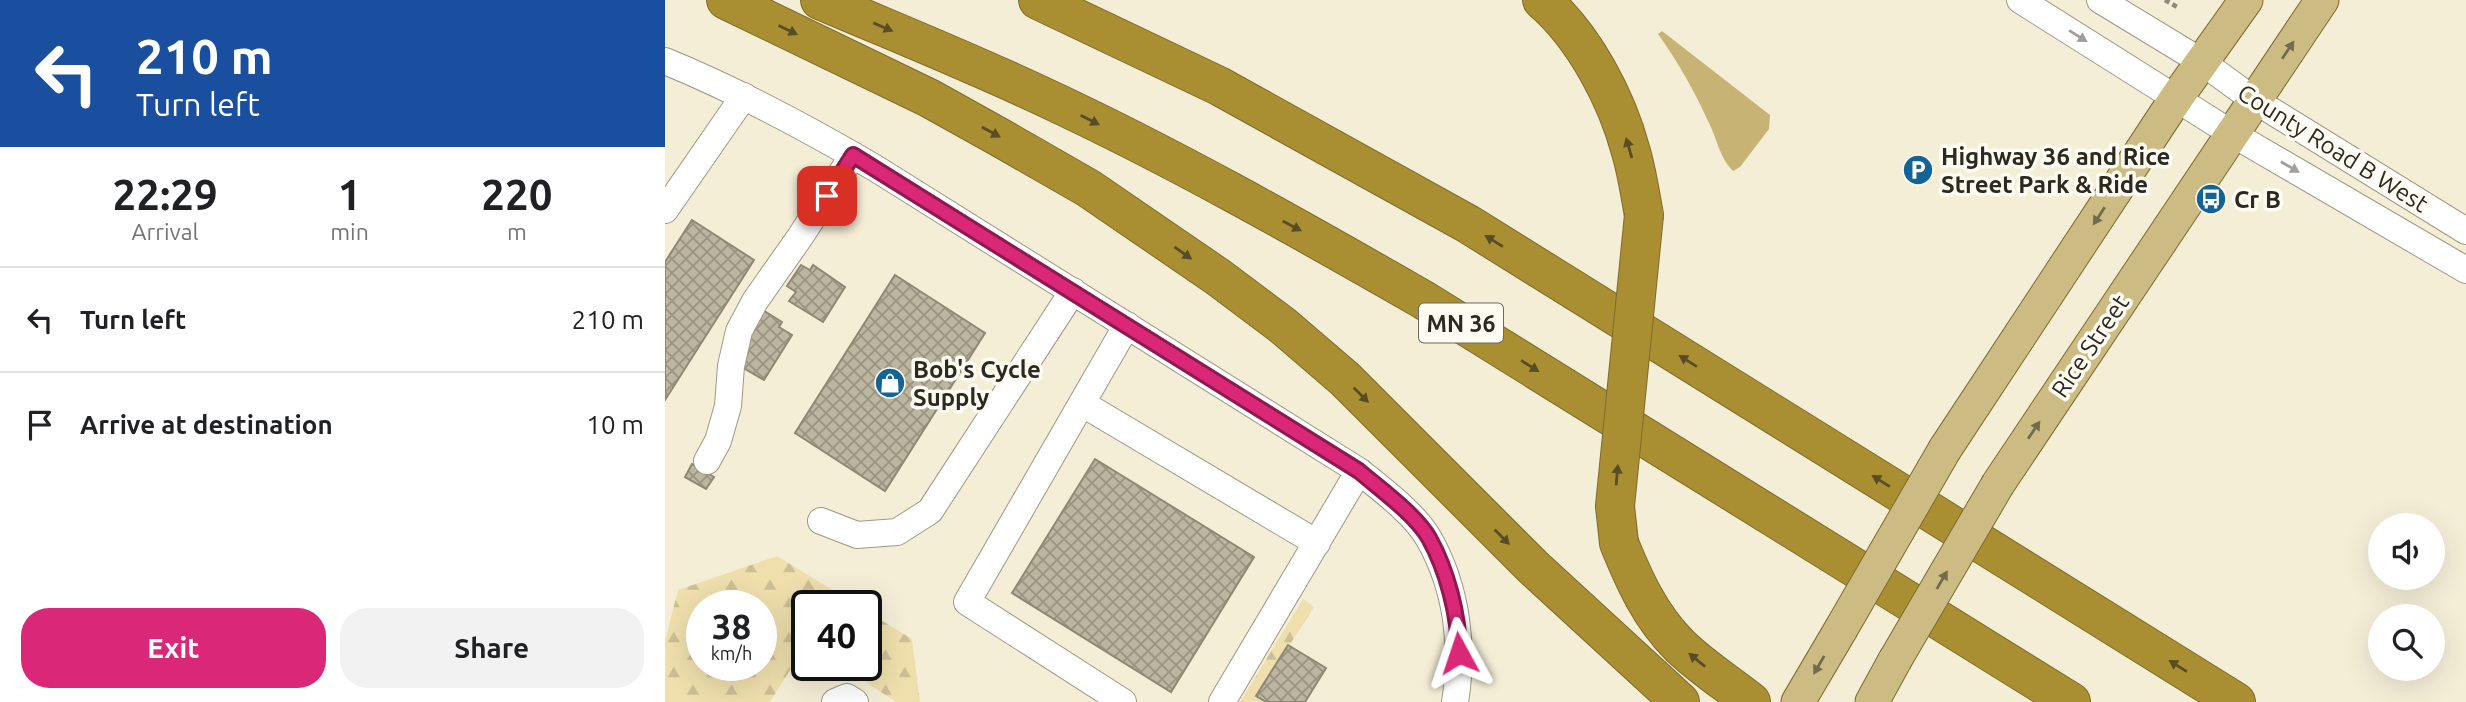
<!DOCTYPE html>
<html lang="en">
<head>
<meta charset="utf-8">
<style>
	:root { --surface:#fff; --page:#f2f2f2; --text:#202124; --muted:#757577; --line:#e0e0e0; --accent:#db2777 }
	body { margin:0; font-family:Ubuntu,sans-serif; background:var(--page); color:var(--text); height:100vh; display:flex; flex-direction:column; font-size:26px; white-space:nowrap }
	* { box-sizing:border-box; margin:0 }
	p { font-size:23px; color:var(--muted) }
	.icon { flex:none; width:38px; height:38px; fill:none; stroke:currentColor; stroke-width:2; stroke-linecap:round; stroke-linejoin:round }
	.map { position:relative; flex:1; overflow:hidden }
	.details { display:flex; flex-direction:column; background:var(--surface); width:665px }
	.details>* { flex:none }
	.guide { background:#1a4fa0; color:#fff; overflow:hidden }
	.controls { position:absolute; left:1703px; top:513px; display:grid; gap:14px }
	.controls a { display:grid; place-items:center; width:77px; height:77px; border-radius:50%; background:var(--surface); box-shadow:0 7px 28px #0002; font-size:35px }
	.speed { position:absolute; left:21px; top:590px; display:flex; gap:14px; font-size:35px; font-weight:700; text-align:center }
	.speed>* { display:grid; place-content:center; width:91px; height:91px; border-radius:50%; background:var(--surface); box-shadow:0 7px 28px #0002; line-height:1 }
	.speed small { font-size:18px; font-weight:400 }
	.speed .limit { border:4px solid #111; border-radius:10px; background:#fff; color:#111 }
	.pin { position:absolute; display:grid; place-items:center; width:60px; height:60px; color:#fff; margin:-30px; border-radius:14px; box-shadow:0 4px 10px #0006 }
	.me { position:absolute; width:77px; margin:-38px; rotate:355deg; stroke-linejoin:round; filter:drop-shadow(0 0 5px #0008) }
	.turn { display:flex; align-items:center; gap:24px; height:147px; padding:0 21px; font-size:32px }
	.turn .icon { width:91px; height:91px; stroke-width:2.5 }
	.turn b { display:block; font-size:49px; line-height:60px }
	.eta { display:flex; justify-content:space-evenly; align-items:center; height:119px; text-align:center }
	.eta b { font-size:42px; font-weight:700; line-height:49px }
	.action { display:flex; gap:14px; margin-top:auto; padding:14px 21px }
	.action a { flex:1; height:80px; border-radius:28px; background:var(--accent); color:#fff; font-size:28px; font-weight:700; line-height:80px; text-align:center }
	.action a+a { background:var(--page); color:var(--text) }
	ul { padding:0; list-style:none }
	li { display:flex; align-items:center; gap:21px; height:105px; padding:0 21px; border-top:2px solid var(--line) }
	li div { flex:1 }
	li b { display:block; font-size:26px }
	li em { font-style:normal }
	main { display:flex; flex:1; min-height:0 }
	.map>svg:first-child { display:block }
	.forest { fill:url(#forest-firs); fill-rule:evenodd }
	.water { fill:#c7b373 }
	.building { fill:url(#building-cross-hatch); stroke:#8f8874; stroke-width:2 }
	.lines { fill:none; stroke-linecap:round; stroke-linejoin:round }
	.minor-casing { stroke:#9e9883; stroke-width:28 }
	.major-casing { stroke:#7e6b2c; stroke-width:35 }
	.highway-casing { stroke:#7e6b2c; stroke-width:40 }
	.path { stroke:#8e897a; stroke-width:4.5; stroke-dasharray:5 3.5; stroke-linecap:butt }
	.minor { stroke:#fff; stroke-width:26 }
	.major { stroke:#ccbc84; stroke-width:33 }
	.highway { stroke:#aa8f32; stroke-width:38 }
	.major-bridge-casing { stroke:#7e6b2c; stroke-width:35; stroke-linecap:butt }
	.highway-bridge-casing { stroke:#7e6b2c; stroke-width:40; stroke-linecap:butt }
	.major-bridge { stroke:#ccbc84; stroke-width:33 }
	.highway-bridge { stroke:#aa8f32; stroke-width:38 }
	.oneway { fill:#584d27 }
	.oneway2 { fill:#a09f9b }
	.oneway3 { fill:#746b4e }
	.route-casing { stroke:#8e194d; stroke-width:18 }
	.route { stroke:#db2777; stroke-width:12 }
	.labels { text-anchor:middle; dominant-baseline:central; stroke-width:7; stroke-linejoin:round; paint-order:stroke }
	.shield { fill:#fefbf2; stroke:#6b6860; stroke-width:2 }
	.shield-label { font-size:23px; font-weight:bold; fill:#2c2921 }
	.street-label { font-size:24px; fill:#2c2921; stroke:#fefbf2 }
	.poi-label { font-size:24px; font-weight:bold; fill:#2c2921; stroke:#fefbf2; text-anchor:start }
</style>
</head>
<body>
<main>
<section class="details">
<div class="guide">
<div class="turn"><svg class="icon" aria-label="left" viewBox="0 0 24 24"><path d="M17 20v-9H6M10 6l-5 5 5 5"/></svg><div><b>210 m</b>Turn left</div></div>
</div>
<div class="eta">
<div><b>22:29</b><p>Arrival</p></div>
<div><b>1</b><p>min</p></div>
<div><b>220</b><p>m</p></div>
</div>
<ul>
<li><svg class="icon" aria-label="left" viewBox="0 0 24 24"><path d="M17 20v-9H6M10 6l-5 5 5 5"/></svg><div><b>Turn left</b></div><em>210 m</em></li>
<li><svg class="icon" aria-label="arrive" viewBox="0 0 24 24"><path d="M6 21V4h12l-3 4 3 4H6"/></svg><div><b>Arrive at destination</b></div><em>10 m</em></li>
</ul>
<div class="action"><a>Exit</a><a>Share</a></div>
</section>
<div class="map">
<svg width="1801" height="702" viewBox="0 0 1801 702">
	<defs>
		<pattern id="forest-firs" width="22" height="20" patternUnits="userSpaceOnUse" patternTransform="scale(1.75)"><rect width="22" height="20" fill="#efdfad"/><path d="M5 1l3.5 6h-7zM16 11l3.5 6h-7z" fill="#cdbf95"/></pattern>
		<pattern id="building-cross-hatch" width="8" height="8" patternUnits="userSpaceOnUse" patternTransform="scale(1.75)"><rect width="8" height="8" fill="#bcb6a0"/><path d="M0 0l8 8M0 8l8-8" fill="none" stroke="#999482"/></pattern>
	</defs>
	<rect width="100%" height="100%" fill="#f5eed7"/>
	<path class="forest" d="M112 556 192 605 142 606V643L105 702H0V641L13 590ZM37 606H96V665H37Z
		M638 599 649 607 592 696 601 702H575Z
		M201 611 247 639 255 702H231L175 665H201Z"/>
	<path class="water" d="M997 31 1105 115 1104 129 1075 167 1068 171C1054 157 1052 138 1043 121 1029 90 1013 62 993 34Z"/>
	<path class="building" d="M27 220 89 260 0 400V262Z
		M136 265 145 270 148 265 180 287 158 322 124 301 131 292 122 286Z
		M230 275 320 333 220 491 130 433Z
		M96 309 117 322 114 327 127 335 99 380 75 366 83 353 77 350Z
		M430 459 589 557 506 692 347 593Z
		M27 464 49 477 41 489 20 477Z
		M623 645 661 668 640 702H601L591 696Z"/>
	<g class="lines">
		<g class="minor-casing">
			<path id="minor" d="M1355 0 1566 133 1801 270
				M1435 0 1537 62 1589 100 1801 231
				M0 61C73 91 142 128 210 168L694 471C715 488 751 515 764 539 792 588 799 647 790 702
				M0 210 79 96
				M418 404 652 543
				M42 461 53 441 63 406 66 366 74 331 90 301 135 237 188 155
				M156 521 192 535 232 532 265 511 408 291
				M170 702 182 697 190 702
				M458 702 302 602 462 325
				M557 702 694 471"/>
		</g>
		<g class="major-casing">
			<path id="major" d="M1280 449 1512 97 1581 0
				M1333 484 1657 0
				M1133 702 1176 629
				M1207 702 1230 660"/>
		</g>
		<g class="highway-casing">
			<path id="highway" d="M61 0 264 98 334 137 423 188 553 277 617 325 680 379 868 567 1015 702
				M155 0C230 32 305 62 379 97 508 157 633 228 757 299L1406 702
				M373 0 554 86 803 224 1571 702
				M877 0C919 36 952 99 966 152 972 172 975 194 979 215
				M954 543C969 580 985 616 1014 645 1035 666 1062 683 1086 702"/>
		</g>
		<path class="path" d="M1500 0 1514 8"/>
		<use href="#minor" class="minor"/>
		<use href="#major" class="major"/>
		<use href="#highway" class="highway"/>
		<g class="major-bridge-casing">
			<path id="major-bridge" d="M1176 629 1280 449
				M1230 660 1333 484"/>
		</g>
		<g class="highway-bridge-casing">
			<path id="highway-bridge" d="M954 543 950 506 979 215"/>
		</g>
		<use href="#major-bridge" class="major-bridge"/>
		<use href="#highway-bridge" class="highway-bridge"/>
	</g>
	<defs><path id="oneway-solid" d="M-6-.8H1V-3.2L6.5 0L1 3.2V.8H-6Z" transform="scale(1.75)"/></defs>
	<g class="oneway">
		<use href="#oneway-solid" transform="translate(218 27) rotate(23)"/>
		<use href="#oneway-solid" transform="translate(123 30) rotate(26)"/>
		<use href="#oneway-solid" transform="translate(425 120) rotate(27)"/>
		<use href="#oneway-solid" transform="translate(326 132) rotate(29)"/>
		<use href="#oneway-solid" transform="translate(964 148) rotate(-106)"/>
		<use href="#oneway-solid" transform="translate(627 226) rotate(28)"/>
		<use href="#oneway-solid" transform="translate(829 241) rotate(-148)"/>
		<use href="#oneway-solid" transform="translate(518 253) rotate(35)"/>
		<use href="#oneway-solid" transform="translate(1023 361) rotate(-148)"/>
		<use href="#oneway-solid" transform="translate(865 366) rotate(32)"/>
		<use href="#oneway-solid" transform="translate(696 395) rotate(45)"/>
		<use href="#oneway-solid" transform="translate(952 475) rotate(-85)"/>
		<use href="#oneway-solid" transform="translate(1216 481) rotate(-148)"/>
		<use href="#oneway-solid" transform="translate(837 537) rotate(45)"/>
		<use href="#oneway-solid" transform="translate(1032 660) rotate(-141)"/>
		<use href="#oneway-solid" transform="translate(1513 666) rotate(-148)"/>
	</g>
	<g class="oneway2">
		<use href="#oneway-solid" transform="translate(1413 36) rotate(32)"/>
		<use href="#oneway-solid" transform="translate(1625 167) rotate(30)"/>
	</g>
	<g class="oneway3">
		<use href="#oneway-solid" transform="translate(1623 50) rotate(-56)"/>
		<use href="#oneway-solid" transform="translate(1434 216) rotate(123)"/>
		<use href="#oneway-solid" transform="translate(1369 430) rotate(-56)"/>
		<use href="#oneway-solid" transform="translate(1277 580) rotate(-60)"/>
		<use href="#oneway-solid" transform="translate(1154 665) rotate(120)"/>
	</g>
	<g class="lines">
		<g class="route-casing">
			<path id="route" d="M162 196 188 155 694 471C715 489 750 514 764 538 782 570 794 616 794 653"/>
		</g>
		<use href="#route" class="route"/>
	</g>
	<defs>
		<g id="parking-disc" transform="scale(1.575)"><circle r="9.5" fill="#136496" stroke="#fefbf2"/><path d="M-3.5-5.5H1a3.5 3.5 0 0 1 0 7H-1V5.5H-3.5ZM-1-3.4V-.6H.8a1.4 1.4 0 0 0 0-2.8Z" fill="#fff"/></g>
		<g id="bus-disc" transform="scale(1.575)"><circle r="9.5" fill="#136496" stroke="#fefbf2"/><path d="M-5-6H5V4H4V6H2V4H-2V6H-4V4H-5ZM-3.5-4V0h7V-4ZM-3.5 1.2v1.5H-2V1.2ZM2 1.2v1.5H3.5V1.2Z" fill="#fff"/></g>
		<g id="shop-disc" transform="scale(1.575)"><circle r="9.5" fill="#136496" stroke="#fefbf2"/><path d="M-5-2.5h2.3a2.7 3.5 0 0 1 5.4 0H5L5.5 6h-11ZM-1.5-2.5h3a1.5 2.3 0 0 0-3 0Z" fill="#fff"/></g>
	</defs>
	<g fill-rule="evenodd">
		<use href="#parking-disc" x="1253" y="170"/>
		<use href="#bus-disc" x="1546" y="199"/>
		<use href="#shop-disc" x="225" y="383"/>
	</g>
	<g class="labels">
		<rect class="shield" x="754" y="303.5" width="84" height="39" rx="5"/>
		<g class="shield-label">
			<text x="796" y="323">MN 36</text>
		</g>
		<g class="street-label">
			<text transform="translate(1668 148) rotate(32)">County Road B West</text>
			<text transform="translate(1425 346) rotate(-56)">Rice Street</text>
		</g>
		<g class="poi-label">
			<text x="1276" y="156">Highway 36 and Rice<tspan x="1276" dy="28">Street Park &amp; Ride</tspan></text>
			<text x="1569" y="199">Cr B</text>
			<text x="248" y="369">Bob's Cycle<tspan x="248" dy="28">Supply</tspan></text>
		</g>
	</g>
</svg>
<div class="controls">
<a><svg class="icon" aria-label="sound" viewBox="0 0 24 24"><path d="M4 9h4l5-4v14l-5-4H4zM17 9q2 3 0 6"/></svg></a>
<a><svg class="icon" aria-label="search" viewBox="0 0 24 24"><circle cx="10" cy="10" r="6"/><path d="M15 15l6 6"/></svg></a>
</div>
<div class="speed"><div>38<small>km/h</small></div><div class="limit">40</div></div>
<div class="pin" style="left:162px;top:196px;background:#d93025"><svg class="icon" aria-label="arrive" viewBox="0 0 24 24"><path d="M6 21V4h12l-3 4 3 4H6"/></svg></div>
<svg class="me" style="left:794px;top:653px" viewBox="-20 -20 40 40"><path d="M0-17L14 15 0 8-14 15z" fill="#db2777" stroke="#fff" stroke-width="4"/></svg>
</div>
</main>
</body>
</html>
